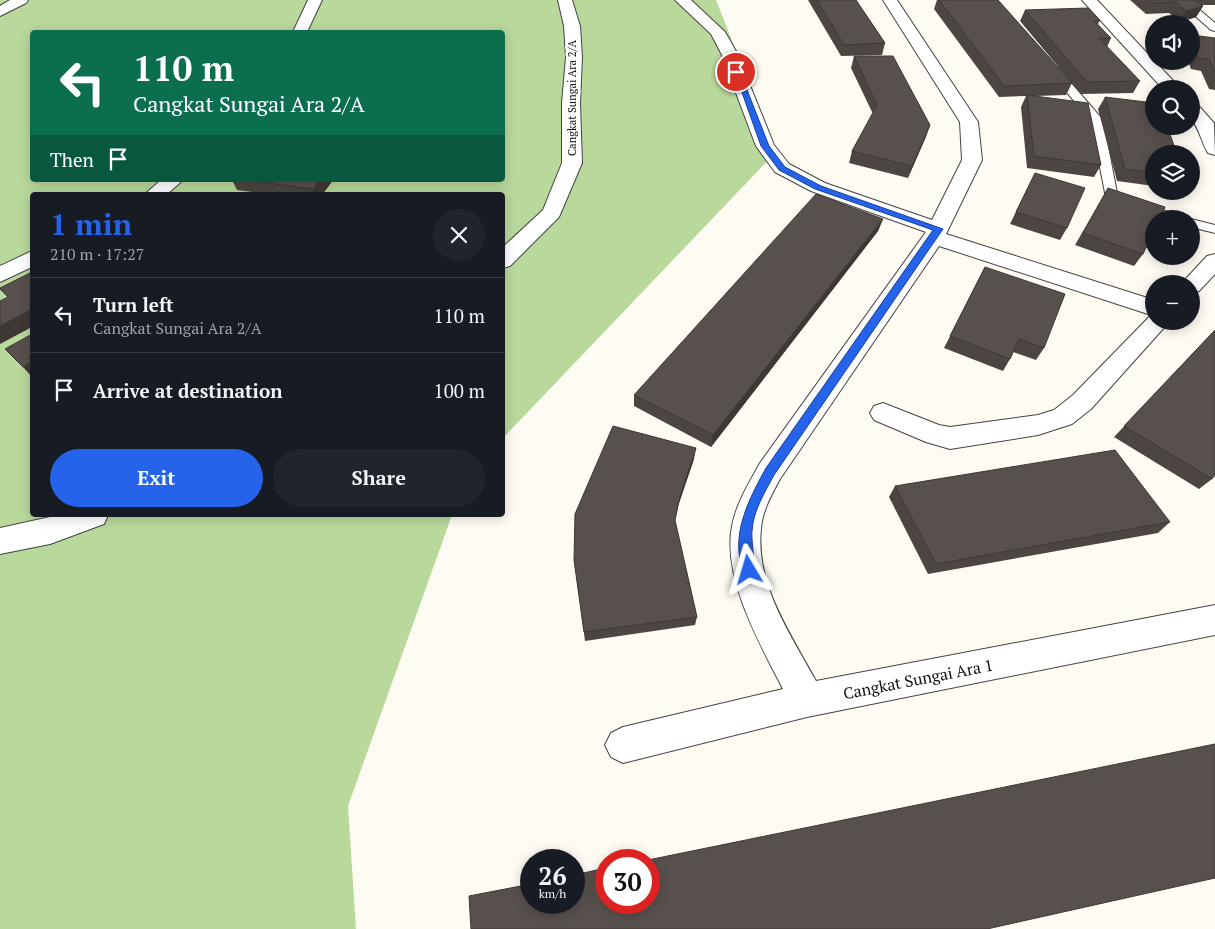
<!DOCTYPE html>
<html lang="en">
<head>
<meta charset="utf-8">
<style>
	:root { --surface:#171b24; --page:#20242c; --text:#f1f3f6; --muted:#9ea1a6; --line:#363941; --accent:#2563eb }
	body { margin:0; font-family:"PT Serif",serif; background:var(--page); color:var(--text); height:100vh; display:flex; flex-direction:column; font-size:19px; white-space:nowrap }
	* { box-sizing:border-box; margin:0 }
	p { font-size:16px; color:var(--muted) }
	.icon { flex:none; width:28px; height:28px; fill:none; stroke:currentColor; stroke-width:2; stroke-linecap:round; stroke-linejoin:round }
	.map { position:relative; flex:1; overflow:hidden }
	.drawer { position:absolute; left:30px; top:192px; width:475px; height:325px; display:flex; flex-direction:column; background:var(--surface); border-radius:5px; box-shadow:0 2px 12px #0003 }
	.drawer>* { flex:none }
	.banner { position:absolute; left:30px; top:30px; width:475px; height:152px; border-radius:5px; box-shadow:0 2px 12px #0003; background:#0b6e4f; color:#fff; overflow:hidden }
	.fabs { position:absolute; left:1145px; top:15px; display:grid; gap:10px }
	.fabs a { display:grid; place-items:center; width:55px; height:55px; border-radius:50%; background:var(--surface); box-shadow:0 2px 12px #0003; font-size:25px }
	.speed { position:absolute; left:520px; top:849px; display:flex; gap:10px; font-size:25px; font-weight:700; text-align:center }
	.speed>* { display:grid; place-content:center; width:65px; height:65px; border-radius:50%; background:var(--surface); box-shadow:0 2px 12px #0003; line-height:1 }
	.speed small { font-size:12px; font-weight:400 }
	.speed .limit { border:8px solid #d22; background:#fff; color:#111 }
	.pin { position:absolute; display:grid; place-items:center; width:42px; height:42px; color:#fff; margin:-21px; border:2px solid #fff; border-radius:50%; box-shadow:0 1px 5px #0007 }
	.me { position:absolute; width:55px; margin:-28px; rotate:353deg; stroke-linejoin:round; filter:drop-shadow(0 0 4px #0008) }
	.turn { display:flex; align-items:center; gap:18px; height:105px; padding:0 20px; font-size:22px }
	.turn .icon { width:65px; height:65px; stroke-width:2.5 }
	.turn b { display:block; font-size:35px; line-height:42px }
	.then { display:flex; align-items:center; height:48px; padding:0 20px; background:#0003; gap:10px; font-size:19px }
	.round { display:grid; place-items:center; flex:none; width:52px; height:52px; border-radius:26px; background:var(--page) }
	.summary { display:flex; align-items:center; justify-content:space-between; height:85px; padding:0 20px }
	h1 { font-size:30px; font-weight:700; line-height:38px; color:var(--accent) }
	.primary-button { display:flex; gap:10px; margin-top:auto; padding:10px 20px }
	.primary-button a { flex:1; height:58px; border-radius:30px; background:var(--accent); color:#fff; font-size:20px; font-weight:700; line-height:58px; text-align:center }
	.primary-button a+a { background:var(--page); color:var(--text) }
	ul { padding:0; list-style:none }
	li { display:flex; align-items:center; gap:15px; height:75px; padding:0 20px; border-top:1px solid var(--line) }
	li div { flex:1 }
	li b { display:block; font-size:19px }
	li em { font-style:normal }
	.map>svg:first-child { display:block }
	.forest { fill:#b9d89c; fill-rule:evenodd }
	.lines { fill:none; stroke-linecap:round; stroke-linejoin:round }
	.service-casing { stroke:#424242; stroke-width:2 }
	.minor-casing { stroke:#424242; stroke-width:2 }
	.service { fill:#fff; fill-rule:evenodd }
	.minor { fill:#fff; fill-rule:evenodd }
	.wall { fill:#4c4541 }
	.shaded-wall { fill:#3e3835 }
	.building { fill:#58504c; stroke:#3e3835 }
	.route { fill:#2563eb; stroke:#184099 }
	.labels { text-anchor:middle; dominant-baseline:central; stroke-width:5; stroke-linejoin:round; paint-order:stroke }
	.far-street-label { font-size:11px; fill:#0f0f0f; stroke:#fff }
	.near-street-label { font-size:16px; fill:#0f0f0f; stroke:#fff }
</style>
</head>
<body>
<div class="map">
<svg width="1215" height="929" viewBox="0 0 1215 929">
	<rect width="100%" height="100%" fill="#fefcf2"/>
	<path class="forest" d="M0 0H716L776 152 503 438 502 195H32V515H452L348 806 356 929H0ZM32 32H502V180H32Z"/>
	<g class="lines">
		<g class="service-casing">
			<path id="service" d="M1177 0H1188L1215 23V31L1211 30Z
				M1053 66 1057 67 1103 120 1117 193 1128 200 1182 216 1184 219C1157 219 1129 213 1106 198L1091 121 1047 69Z
				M1191 219 1215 225V233L1191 227Z"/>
		</g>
		<g class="minor-casing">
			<path id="minor" d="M10 0H28L26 3 0 16V6Z
				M308 0H322L307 32H293Z
				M558 0H572L580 26 582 57 580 103 582 163 559 217 510 266 502 268V248L543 210 562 163V103L566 57 564 26Z
				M675 0H691L725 32 737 53 774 145 789 164 825 183 932 220 962 160 960 122 883 0H897L978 122 982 160 946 234 1154 300V321H1170L1091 409 1072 424 1038 435 950 449 926 442 874 420 870 413 874 406 883 403 939 425 950 427 1038 415 1054 410 1073 395 1151 315 939 246 780 479C772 494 762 511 761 529 755 584 791 635 816 681L1215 605V635L807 717 623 763 611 757 605 745 611 733 623 727 783 689C760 644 722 578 732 526 736 504 749 483 760 463L926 232 811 191 775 172 756 146 721 53 711 34Z
				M1082 0H1097L1181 89H1163Z
				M1191 103 1197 104 1214 123 1215 155 1208 153C1201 142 1200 129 1191 119Z
				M161 180H183L166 195H144Z
				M32 251V267L0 282V266Z
				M1215 254V274L1199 291 1191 293V284H1181L1207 256Z
				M59 515H108L104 524 50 544 0 554V528Z"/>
		</g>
		<use href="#service" class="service"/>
		<use href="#minor" class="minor"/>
	</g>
	<path class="wall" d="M808 0H856L885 43 882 55 841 56Z
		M937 0H998L1072 83 1066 95 1035 96 1101 165 1094 177 1027 168 1021 107 1026 96 999 97 934 9Z
		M1130 0H1215V5H1202L1203 6 1196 17 1180 22 1169 13 1146 14Z
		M1025 10 1100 20 1098 24 1111 38 1107 47 1140 81 1133 93 1081 94 1020 21Z
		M1191 35 1215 38V90L1209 89 1201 71 1191 69 1188 61H1191Z
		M854 56 930 125 908 178 849 163 852 151 873 114 851 68Z
		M1105 97 1154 154V186L1117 181 1098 109Z
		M232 180H333L322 195H274L237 190Z
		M1029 185 1067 228 1060 240 1010 224Z
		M1108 188 1143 254 1134 266 1075 245Z
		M883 219 878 231 711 447 634 406V395Z
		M985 267 1044 348 1036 360 1013 352 1010 359 1003 371 944 348Z
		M1215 330 1212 479 1199 489 1114 437Z
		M694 459 678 506 675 521 697 617 695 625 585 641 574 560Z
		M895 486 1170 522 1158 533 928 574 889 497Z"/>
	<path class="shaded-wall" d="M1203 6 1196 17 1180 22 1186 11Z
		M930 125 926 137 908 178 912 166Z
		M320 180H333L322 195H315L313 189Z
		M883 219 878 231 711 447 713 435Z
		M32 309V327L0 344V326Z
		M32 361V377L23 367Z
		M696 448 694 459 678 506 673 530 680 496Z"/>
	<path class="building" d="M817 0H856L885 43 844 45Z
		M939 0H998L1072 83 1004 86Z
		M1149 0H1195L1203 6 1186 11 1176 2 1152 3Z
		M1088 8 1100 20 1094 21 1111 38H1099L1140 81 1087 82 1025 10Z
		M1191 35 1215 38V73L1209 59 1198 58 1191 41Z
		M854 56H893L930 125 912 166 852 151 877 105Z
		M1027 95 1088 103 1101 165 1034 156Z
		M1105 97 1154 103V126H1167L1177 154H1154V173L1125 169Z
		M1035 173 1085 188 1067 228 1016 212Z
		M246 180H320L313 189Z
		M1108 188 1165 207 1160 219H1154V231L1143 254 1083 233Z
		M816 194 883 219 713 435 634 395Z
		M985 267 1065 294 1044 348 1019 339 1010 359 950 336Z
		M32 272V309L0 326V301L8 297 0 289V288Z
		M1215 330V475L1212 479 1124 426Z
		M32 334V361L23 367 5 349Z
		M613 426 696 448 680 496 675 520 697 617 584 632 574 560 575 514Z
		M1115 450 1170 522 936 564 895 486Z
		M1215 744V878L987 929H471L469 896 531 884V902H574V875L606 868V902H649V860H648Z"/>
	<path class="route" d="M734 70 740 72 769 146 785 167 821 186 943 229 774 475C765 492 753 511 752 531 751 541 756 568 753 574L749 576 745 574C728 538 749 499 766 468L933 230 815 189 779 170 761 146Z"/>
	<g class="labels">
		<g class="far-street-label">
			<text transform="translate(572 98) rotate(-90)">Cangkat Sungai Ara 2/A</text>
		</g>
		<g class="near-street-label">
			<text transform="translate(918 679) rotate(-11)">Cangkat Sungai Ara 1</text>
		</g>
	</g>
</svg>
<div class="fabs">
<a><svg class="icon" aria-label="sound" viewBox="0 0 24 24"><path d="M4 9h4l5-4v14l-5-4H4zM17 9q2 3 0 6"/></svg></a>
<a><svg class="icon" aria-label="search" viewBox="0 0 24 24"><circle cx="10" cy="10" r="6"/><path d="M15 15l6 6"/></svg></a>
<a><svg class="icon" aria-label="layers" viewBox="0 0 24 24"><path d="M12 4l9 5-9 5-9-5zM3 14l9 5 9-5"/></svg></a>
<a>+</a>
<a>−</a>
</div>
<div class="speed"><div>26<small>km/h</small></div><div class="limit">30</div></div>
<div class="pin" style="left:736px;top:72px;background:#d93025"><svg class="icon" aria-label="arrive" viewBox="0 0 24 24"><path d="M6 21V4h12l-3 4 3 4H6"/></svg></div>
<svg class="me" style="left:749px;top:570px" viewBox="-20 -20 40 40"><path d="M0-17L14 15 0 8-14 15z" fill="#2563eb" stroke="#fff" stroke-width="4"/></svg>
<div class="banner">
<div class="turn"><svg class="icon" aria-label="left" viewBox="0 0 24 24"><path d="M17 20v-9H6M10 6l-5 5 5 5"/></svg><div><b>110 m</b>Cangkat Sungai Ara 2/A</div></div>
<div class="then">Then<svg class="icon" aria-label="arrive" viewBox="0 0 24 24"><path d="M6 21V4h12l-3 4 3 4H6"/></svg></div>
</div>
<section class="drawer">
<div class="summary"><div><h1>1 min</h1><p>210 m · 17:27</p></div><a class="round"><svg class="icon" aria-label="close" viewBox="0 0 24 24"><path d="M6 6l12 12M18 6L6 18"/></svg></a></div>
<ul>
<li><svg class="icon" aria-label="left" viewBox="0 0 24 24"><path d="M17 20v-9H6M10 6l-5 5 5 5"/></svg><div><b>Turn left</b><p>Cangkat Sungai Ara 2/A</p></div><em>110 m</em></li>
<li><svg class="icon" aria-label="arrive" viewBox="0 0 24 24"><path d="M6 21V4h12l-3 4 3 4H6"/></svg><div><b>Arrive at destination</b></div><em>100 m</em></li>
</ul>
<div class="primary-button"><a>Exit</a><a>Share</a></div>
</section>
</div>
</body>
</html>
